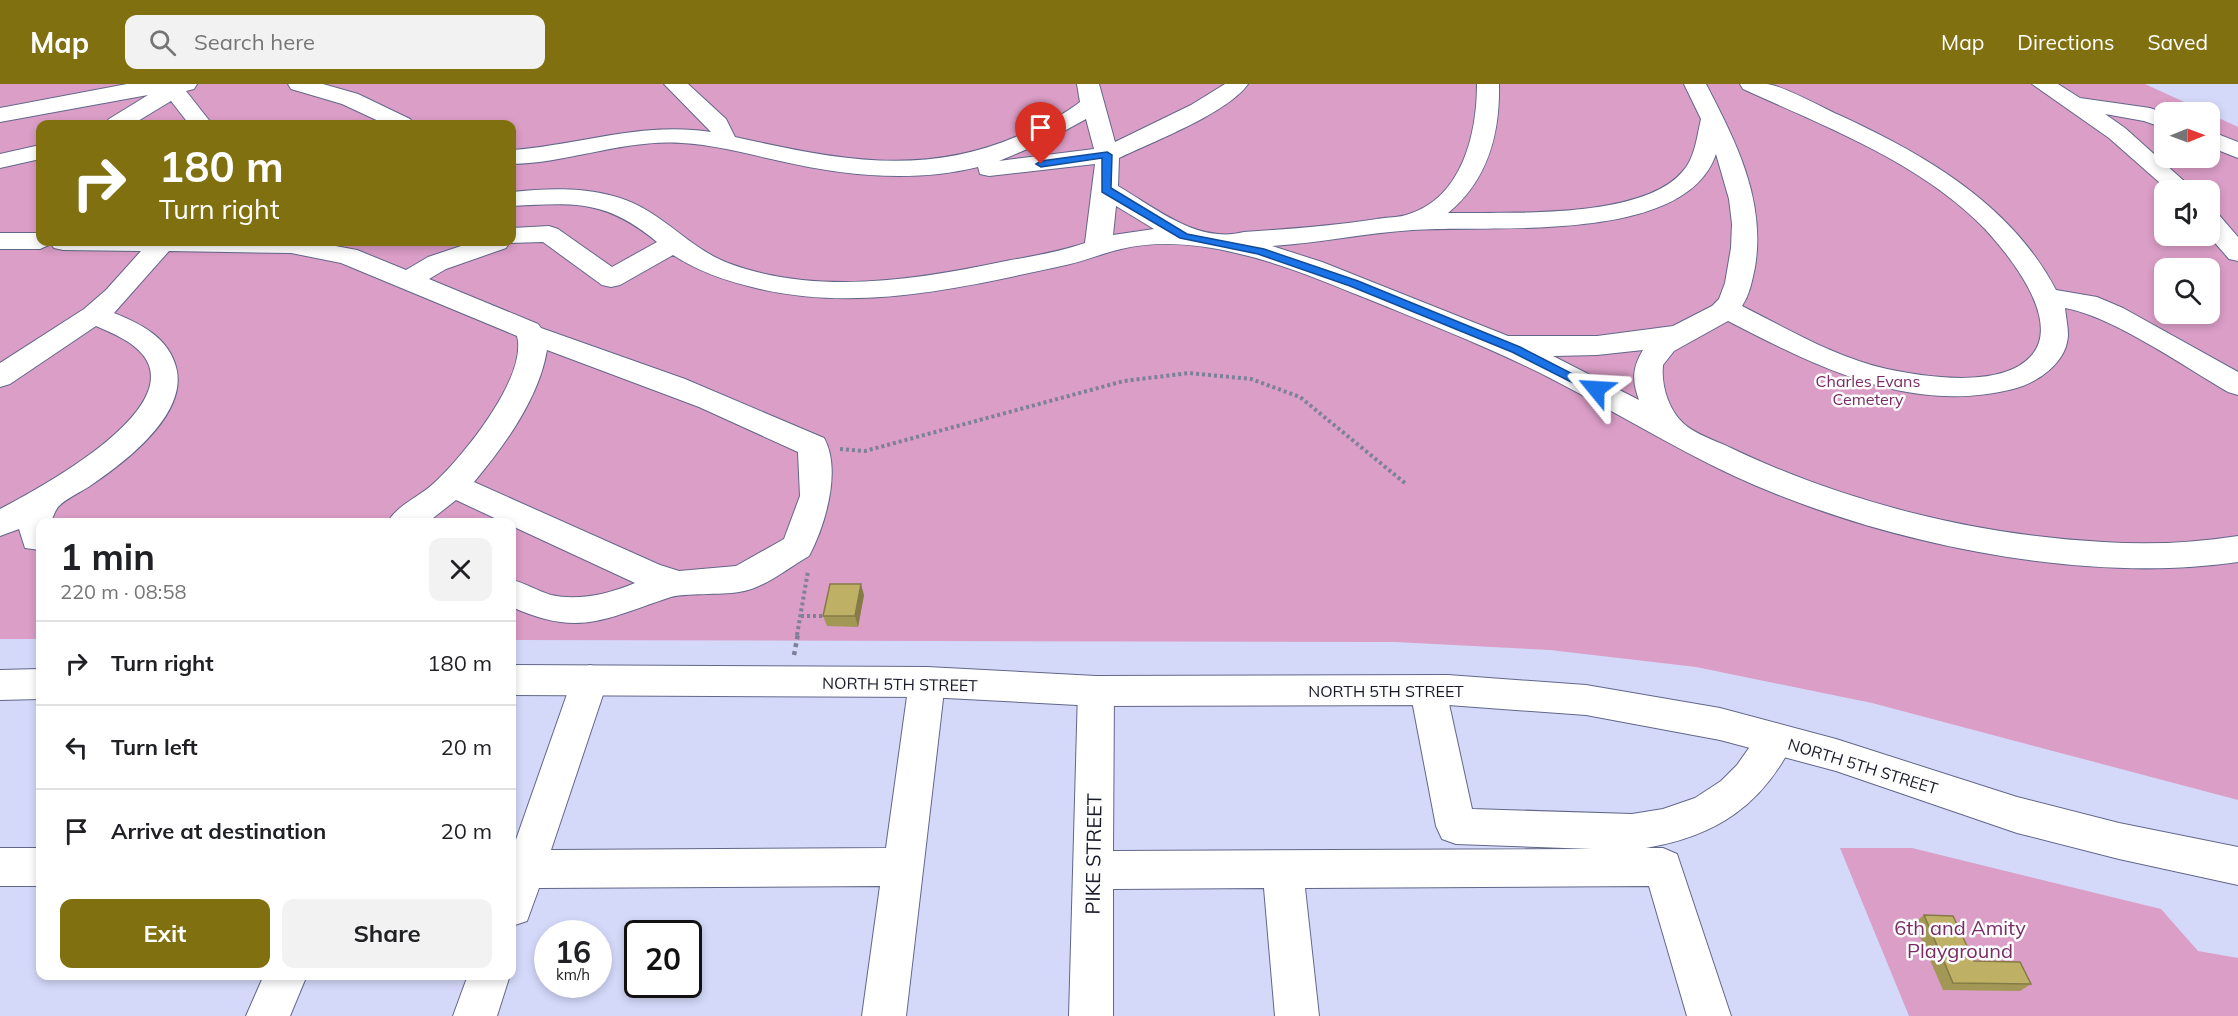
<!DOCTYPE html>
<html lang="en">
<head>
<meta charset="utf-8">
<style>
	:root { --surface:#fff; --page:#f2f2f2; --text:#202124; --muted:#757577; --line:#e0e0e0; --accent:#80700f }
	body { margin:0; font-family:Mulish,sans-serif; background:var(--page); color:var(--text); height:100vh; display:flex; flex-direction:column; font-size:22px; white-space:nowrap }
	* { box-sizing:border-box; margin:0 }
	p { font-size:20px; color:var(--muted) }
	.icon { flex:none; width:33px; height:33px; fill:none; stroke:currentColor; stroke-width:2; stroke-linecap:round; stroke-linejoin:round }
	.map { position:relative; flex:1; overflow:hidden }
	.drawer { position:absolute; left:36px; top:434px; width:480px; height:462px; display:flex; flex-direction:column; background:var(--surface); border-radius:12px; box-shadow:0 3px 9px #0003 }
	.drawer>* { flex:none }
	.hud { position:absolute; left:36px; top:36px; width:480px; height:126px; border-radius:12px; box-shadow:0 3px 9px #0003; background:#80700f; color:#fff; overflow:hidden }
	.needle { width:39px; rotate:89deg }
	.tools { position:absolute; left:2154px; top:18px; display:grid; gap:12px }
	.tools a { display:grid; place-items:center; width:66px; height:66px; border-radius:12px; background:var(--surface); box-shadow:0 3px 9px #0003; font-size:30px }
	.speed { position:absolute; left:534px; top:836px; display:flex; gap:12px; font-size:30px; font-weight:700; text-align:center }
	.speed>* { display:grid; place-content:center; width:78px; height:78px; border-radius:50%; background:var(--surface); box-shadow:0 3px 9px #0003; line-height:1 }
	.speed small { font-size:15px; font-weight:400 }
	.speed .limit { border:3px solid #111; border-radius:9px; background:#fff; color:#111 }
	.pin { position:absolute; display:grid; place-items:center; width:51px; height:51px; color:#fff; margin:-62px -26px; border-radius:50% 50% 50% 0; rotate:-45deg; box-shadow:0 0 6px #0007 }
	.pin .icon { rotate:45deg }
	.me { position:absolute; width:66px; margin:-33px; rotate:297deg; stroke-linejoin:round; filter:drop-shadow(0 0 4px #0008) }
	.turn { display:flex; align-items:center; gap:21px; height:126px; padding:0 24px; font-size:27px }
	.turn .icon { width:78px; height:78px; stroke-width:2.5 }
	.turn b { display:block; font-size:42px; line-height:51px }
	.round { display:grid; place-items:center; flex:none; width:63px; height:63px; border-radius:12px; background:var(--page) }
	.headline { display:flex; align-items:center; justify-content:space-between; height:102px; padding:0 24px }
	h1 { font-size:36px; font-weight:700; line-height:45px }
	.button { display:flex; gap:12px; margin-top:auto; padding:12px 24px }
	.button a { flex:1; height:69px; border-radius:12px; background:var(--accent); color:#fff; font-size:24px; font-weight:700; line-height:69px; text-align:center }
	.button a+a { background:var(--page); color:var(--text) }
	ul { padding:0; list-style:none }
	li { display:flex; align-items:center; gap:18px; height:84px; padding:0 24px; border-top:2px solid var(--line) }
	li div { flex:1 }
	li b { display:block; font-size:22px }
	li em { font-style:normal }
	header { display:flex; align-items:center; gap:36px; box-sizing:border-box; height:84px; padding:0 30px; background:var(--accent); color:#fff }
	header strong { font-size:28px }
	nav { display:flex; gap:33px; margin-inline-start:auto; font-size:21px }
	.search { width:420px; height:54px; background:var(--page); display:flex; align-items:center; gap:15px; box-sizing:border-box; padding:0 21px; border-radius:12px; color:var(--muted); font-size:22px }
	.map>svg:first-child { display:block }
	.green { fill:#db9ec7; fill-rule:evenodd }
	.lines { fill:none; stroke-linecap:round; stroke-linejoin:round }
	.minor-casing { stroke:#62678a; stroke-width:2 }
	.major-casing { stroke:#62678a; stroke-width:2 }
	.path-far1 { stroke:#7d8099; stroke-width:4; stroke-dasharray:3 3; stroke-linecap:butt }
	.path { stroke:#7d8099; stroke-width:4.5; stroke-dasharray:4 4; stroke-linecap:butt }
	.minor { fill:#fff; fill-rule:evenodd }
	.major { fill:#fff; fill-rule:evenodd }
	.wall { fill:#a39756 }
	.shaded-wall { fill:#857b46 }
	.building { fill:#beb064; stroke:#857b46; stroke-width:1.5 }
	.route { fill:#1a73e8; stroke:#114b97; stroke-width:1.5 }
	.labels { text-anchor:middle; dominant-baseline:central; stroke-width:5; stroke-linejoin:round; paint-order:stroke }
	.park-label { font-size:16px; fill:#792c66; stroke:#fcfdfc }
	.street-label { font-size:16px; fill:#191a29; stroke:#fcfdfc }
	.near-street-label { font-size:20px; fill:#191a29; stroke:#fcfdfc }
	.near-park-label { font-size:20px; fill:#792c66; stroke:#fcfdfc }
</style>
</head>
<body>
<header>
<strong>Map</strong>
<div class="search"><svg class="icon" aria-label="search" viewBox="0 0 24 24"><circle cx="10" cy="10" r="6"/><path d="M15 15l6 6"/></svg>Search here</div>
<nav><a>Map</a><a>Directions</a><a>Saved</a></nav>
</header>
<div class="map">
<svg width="2238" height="932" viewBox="0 0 2238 932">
	<rect width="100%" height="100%" fill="#d4d9fa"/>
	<path class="green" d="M0 0H2145L2206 28H2164V74H2210V30L2238 43V716L1872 619 1696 583 1550 566 1395 558 512 556V438H40V555H0ZM40 40H512V158H40ZM2164 106H2210V152H2164ZM2164 184H2210V230H2164Z
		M1840 764H1912L2161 825 2198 867 2238 874V932H1909Z"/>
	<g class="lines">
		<g class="minor-casing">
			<path id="minor" d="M127 0H197L194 5 186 7 212 40H189L171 17 133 40H105L109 35 148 11 0 38V24Z
				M288 0H323L358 10 410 35 414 40H385L342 20 291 5Z
				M664 0H688L726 35 735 53C835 75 923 94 1020 51 1041 42 1062 32 1080 18L1077 0H1099L1115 58 1191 21 1225 0H1248C1228 29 1152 58 1119 74L1118 102C1157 125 1198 160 1244 148 1289 145 1333 142 1377 135 1387 133 1399 134 1409 130 1463 113 1477 48 1477 0H1499C1500 50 1488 96 1448 129 1507 128 1643 136 1683 87 1695 74 1697 52 1701 35L1684 0H1706C1736 58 1766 116 1755 183 1752 197 1750 210 1742 222 1788 245 1836 274 1887 285 1925 293 2002 305 2031 272 2063 237 2009 171 1985 145 1920 78 1826 43 1743 5L1740 0C1749 0 1758 0 1767 0 1784 2 1821 23 1839 31 1924 70 2011 120 2056 206L2097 213 2123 224 2238 288V311L2228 308C2185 283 2112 232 2065 224 2066 233 2068 243 2068 251 2067 279 2037 299 2013 305 1911 331 1817 283 1728 237L1674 267 1663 281C1661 301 1668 325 1683 339 1694 350 1717 357 1731 364 1846 419 1976 451 2103 458 2148 461 2193 459 2238 452V478C2079 501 1877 458 1732 391 1670 362 1611 325 1550 294 1491 264 1429 240 1368 215 1325 198 1281 179 1236 169 1199 160 1158 156 1121 165 1103 169 1085 177 1066 181 964 203 860 229 756 204 726 197 699 188 673 171L620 201 611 203 602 201 543 158 509 159 506 164 446 185 429 195 538 240 541 244 685 295 824 354C842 386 825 442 809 472 788 484 763 505 739 508 722 511 684 509 671 513 606 534 580 554 512 523V496C525 499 538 507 551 511 579 517 609 510 635 499L512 442V438H503L456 416 428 438H388C397 421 419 413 433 400 462 374 528 293 517 252L341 179 291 169 169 167 114 229C141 240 168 253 176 283 189 330 124 379 90 402 81 408 67 414 59 422 55 426 53 433 51 438H40V466L25 464 19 445 0 452V425C36 406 187 326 143 271 132 257 112 249 96 242L10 300 0 303V279L84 225 106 206 141 167 63 166 54 164 51 160 40 165H0V149H40V158H314L357 166 406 186 428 173 473 158H512V144L549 142 558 145 612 183 657 158C605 115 575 119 512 122V108C557 103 608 102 648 127 676 144 697 167 728 179 816 212 916 196 1006 177 1032 172 1060 168 1085 159L1095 80 989 92 980 90 978 83C913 99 846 92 780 77 748 70 716 61 682 59 624 55 569 79 512 80V66C579 61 643 37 711 48ZM1086 35 1094 65 999 77 1044 58ZM1716 70 1729 115 1732 140 1731 164 1725 199 1719 215 1712 222 1673 242 1597 252H1508L1322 178 1272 162C1319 159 1366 149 1413 146 1491 140 1685 162 1716 70ZM1116 122 1154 145 1113 151ZM547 266 699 323 798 368 800 412 784 455 736 482 679 487 660 481 474 398C505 361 539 314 547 266ZM1643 266C1632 284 1632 297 1639 316L1553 272 1597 271Z
				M2032 0H2058L2080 14 2150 24 2164 29V44L2144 37 2105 30 2125 44 2194 106H2168L2109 54Z
				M2210 47 2238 58V74L2210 63Z
				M40 61V75L0 84V70Z
				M2210 128 2219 131 2238 153V177L2229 175 2209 152Z
				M590 581 603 585 608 596 551 766 886 764 909 598 914 587 927 583 940 587 945 598 906 932H862L880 802 539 804 527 837 512 842V767L572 596 577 585Z
				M1428 591 1441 595 1446 606 1472 725 1632 730 1663 725 1695 714 1721 697 1737 681 1763 644 1776 639 1789 644 1795 655C1763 721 1717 752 1646 764H1663L1677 770 1731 932H1687L1649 802 1305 804 1319 932H1275L1264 804 1113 805V932H1069L1078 607 1083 596 1096 592 1109 596 1114 607 1113 767 1592 765 1456 760 1442 755 1436 742 1410 606 1415 595Z
				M0 764H40V802H0Z
				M264 891H307L290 932H246Z
				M468 891H510L497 932H453Z"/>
		</g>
		<g class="major-casing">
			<path id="major" d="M512 581 927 583 1096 592 1448 591 1586 601 1720 624 1836 655 2017 713 2119 739 2238 763V801L2119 775 2017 749 1836 687 1720 656 1586 631 1448 621 1096 622 927 613 512 611Z
				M40 585V615L0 616V586Z"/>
		</g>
		<path class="path-far1" d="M840 365 865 367 1124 297 1189 289 1251 295 1300 313 1406 400
			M801 532H827
			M797 551 808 487"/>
		<path class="path" d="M794 571 798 550"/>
		<use href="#minor" class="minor"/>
		<use href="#major" class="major"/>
	</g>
	<path class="wall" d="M864 511 858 543 827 542 823 532Z
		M1924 831 1974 877 2031 900 2020 907 1943 906 1914 839Z"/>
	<path class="shaded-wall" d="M861 500 864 511 858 543 855 532Z"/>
	<path class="building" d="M830 500H861L855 532H823Z
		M1924 831 1953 832 1974 877 2020 878 2031 900 1953 899Z"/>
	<path class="route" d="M1107 68 1112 71 1111 104 1187 150 1264 165 1358 197 1520 263 1602 305 1600 308H1591L1512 268 1350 202 1258 170 1180 154 1102 108V74L1041 83 1036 80 1041 77Z"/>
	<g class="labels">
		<g class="park-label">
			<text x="1868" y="297">Charles Evans<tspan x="1868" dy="18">Cemetery</tspan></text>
		</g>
		<g class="street-label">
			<text transform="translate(900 600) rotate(1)">NORTH 5TH STREET</text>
			<text x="1386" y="607">NORTH 5TH STREET</text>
			<text transform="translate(1863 682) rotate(17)">NORTH 5TH STREET</text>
		</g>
		<g class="near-street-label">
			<text transform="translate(1093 770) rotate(-89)">PIKE STREET</text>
		</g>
		<g class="near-park-label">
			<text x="1960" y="843">6th and Amity<tspan x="1960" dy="23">Playground</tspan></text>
		</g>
	</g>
</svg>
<div class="tools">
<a><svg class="needle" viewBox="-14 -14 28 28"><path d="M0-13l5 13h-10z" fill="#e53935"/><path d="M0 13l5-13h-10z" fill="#757577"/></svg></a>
<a><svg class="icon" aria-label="sound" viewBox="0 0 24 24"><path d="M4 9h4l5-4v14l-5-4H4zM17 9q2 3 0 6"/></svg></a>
<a><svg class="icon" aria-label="search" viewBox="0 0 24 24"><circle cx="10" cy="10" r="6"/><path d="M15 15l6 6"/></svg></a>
</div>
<div class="speed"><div>16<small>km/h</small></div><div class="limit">20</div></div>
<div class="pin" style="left:1041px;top:80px;background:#d93025"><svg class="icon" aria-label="arrive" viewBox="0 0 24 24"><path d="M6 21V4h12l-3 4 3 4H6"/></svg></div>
<svg class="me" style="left:1596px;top:305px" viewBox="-20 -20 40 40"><path d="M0-17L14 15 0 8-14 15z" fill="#1a73e8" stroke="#fff" stroke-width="4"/></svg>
<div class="hud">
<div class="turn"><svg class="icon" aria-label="right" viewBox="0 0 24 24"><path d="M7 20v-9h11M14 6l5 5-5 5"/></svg><div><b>180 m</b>Turn right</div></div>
</div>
<section class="drawer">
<div class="headline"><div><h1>1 min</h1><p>220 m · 08:58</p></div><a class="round"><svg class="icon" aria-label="close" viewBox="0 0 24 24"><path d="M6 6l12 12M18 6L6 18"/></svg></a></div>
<ul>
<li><svg class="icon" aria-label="right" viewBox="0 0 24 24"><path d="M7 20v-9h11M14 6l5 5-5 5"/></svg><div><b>Turn right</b></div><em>180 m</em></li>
<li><svg class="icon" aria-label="left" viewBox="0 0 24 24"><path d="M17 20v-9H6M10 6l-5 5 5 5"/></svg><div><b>Turn left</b></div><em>20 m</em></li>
<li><svg class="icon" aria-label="arrive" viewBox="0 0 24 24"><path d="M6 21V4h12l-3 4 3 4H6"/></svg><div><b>Arrive at destination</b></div><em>20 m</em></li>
</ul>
<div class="button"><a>Exit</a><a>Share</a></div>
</section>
</div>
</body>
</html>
